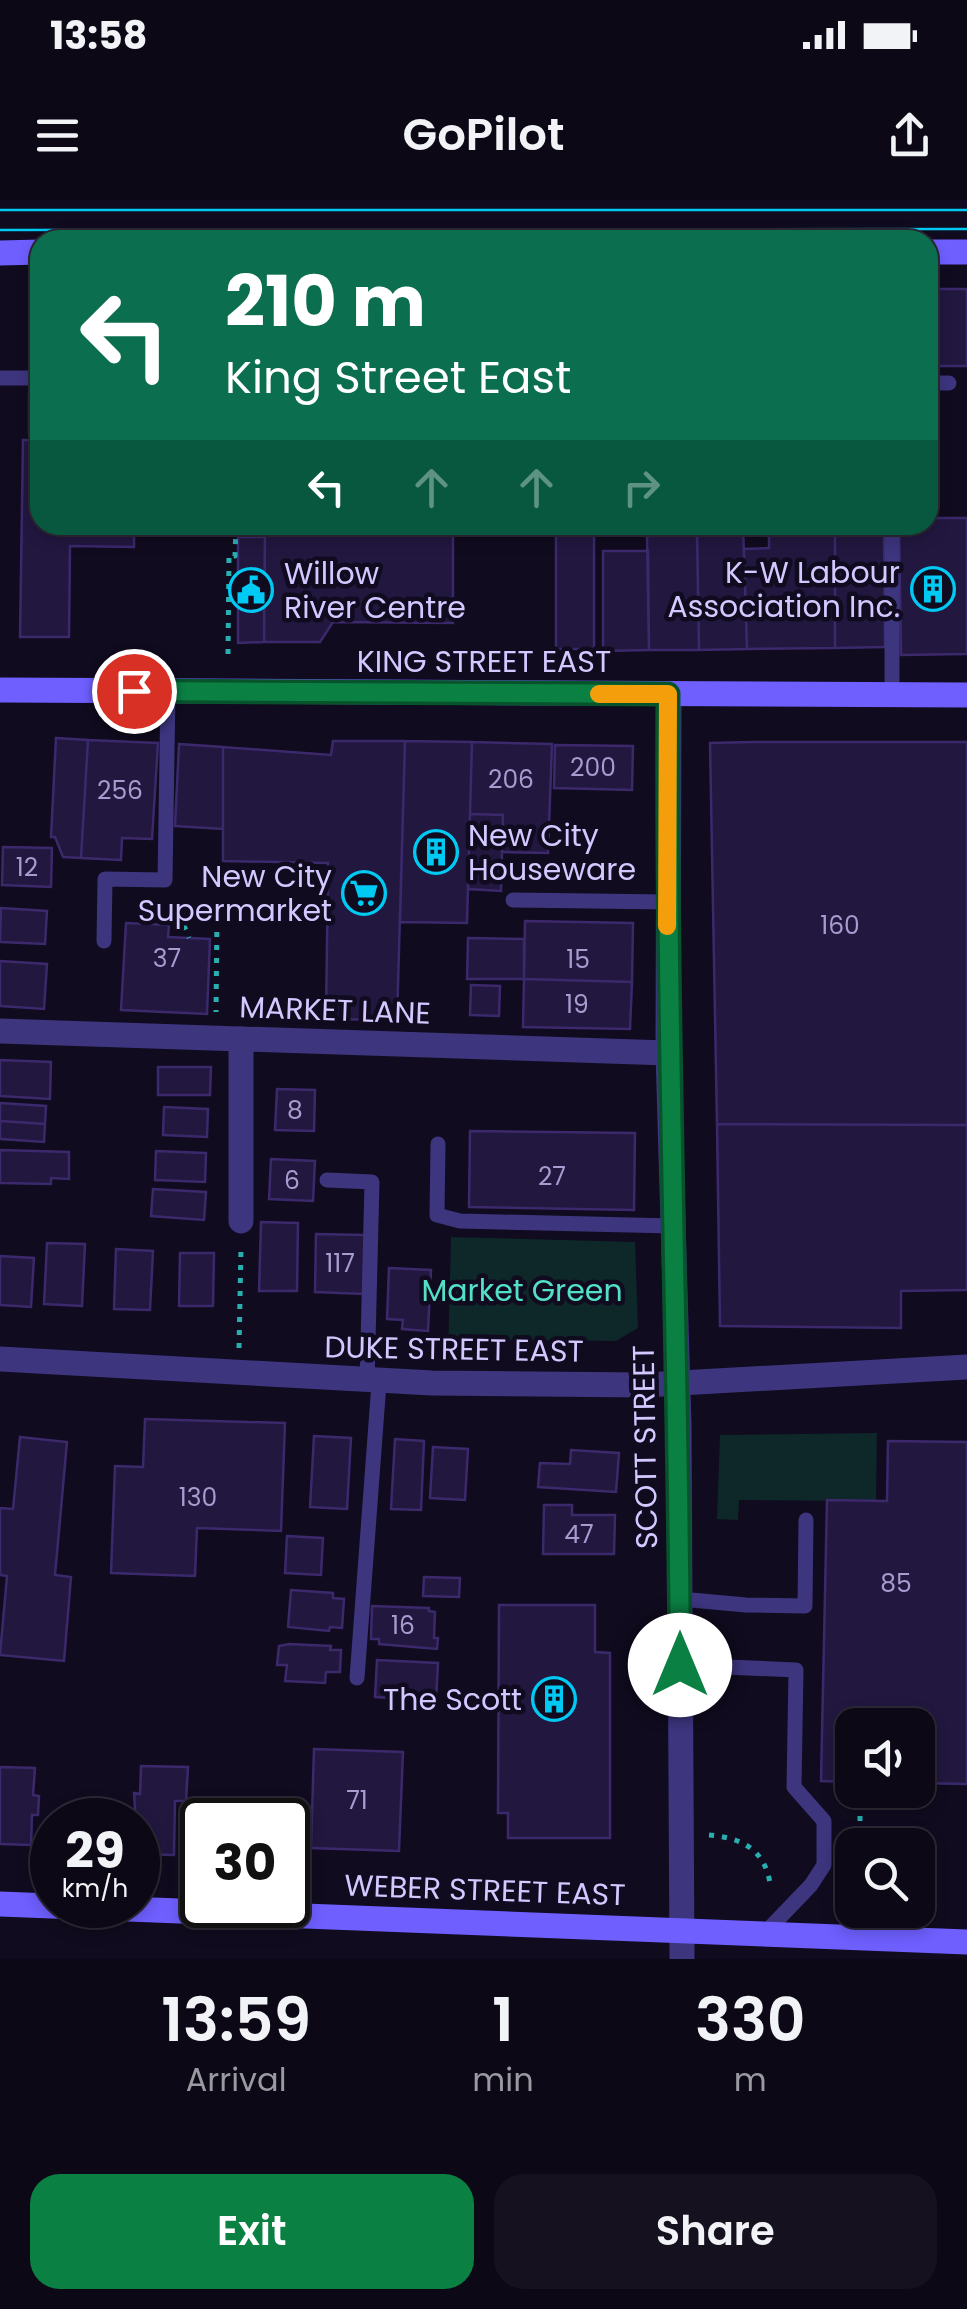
<!DOCTYPE html>
<html lang="en">
<head>
<meta charset="utf-8">
<style>
	:root { --surface:#0c0816; --page:#15111f; --text:#f1f3f6; --muted:#9a9aa1; --line:#2c2935; --accent:#0b8043 }
	body { margin:0; font-family:Poppins,sans-serif; background:var(--page); color:var(--text); height:100vh; display:flex; flex-direction:column; font-size:38px; white-space:nowrap }
	* { box-sizing:border-box; margin:0 }
	p { font-size:32px; color:var(--muted) }
	.icon { flex:none; width:55px; height:55px; fill:none; stroke:currentColor; stroke-width:2; stroke-linecap:round; stroke-linejoin:round }
	.map { position:relative; height:1759px; overflow:hidden }
	.sheet { display:flex; flex-direction:column; background:var(--surface); flex:1 }
	.sheet>* { flex:none }
	.hud { position:absolute; left:30px; top:30px; width:908px; height:305px; border-radius:30px; box-shadow:0 5px 15px #0003,0 0 0 2px var(--line); background:#0b6e4f; color:#fff; overflow:hidden }
	.tools { position:absolute; left:835px; top:1508px; display:grid; gap:20px }
	.tools a { display:grid; place-items:center; width:100px; height:100px; border-radius:20px; background:var(--surface); box-shadow:0 5px 15px #0003,0 0 0 2px var(--line); font-size:50px }
	.speed { position:absolute; left:30px; top:1598px; display:flex; gap:20px; font-size:50px; font-weight:700; text-align:center }
	.speed>* { display:grid; place-content:center; width:130px; height:130px; border-radius:50%; background:var(--surface); box-shadow:0 5px 15px #0003,0 0 0 2px var(--line); line-height:1 }
	.speed small { font-size:25px; font-weight:400 }
	.speed .limit { border:5px solid #111; border-radius:15px; background:#fff; color:#111 }
	.pin { position:absolute; display:grid; place-items:center; width:85px; height:85px; color:#fff; margin:-42px; border:5px solid #fff; border-radius:50%; box-shadow:0 2px 10px #0007 }
	.me { position:absolute; width:110px; margin:-55px; rotate:0deg; stroke-linejoin:round; filter:drop-shadow(0 0 8px #0008) }
	.turn { display:flex; align-items:center; gap:35px; height:210px; padding:0 30px; font-size:45px }
	.turn .icon { width:130px; height:130px; stroke-width:2.5 }
	.turn b { display:block; font-size:70px; line-height:85px }
	.lanes { display:flex; align-items:center; height:95px; padding:0 30px; background:#0003; justify-content:center; gap:50px; direction:ltr }
	.lanes .off { opacity:.35 }
	.eta { display:flex; justify-content:space-evenly; align-items:center; height:170px; text-align:center }
	.eta b { font-size:60px; font-weight:600; line-height:70px }
	.action { display:flex; gap:20px; margin-top:auto; padding:20px 30px }
	.action a { flex:1; height:115px; border-radius:30px; background:var(--accent); color:#fff; font-size:40px; font-weight:600; line-height:115px; text-align:center }
	.action a+a { background:var(--page); color:var(--text) }
	.status { display:flex; justify-content:space-between; align-items:center; height:70px; padding:0 50px; background:var(--surface); direction:ltr }
	.status svg { height:28px; fill:currentColor }
	header { display:flex; justify-content:space-between; align-items:center; height:130px; padding:0 30px; background:var(--surface); font-size:45px; font-weight:600 }
	.map>svg:first-child { display:block }
	.green { fill:#0e2728 }
	.building { fill:#22173f; stroke:#3b296c; stroke-width:2.5 }
	.lines { fill:none; stroke-linecap:round; stroke-linejoin:round }
	.path { stroke:#2aafb1; stroke-width:5; stroke-dasharray:5 8; stroke-linecap:butt }
	.service { stroke:#3d357e; stroke-width:15 }
	.pedestrian { stroke:#3d357e; stroke-width:25 }
	.minor { stroke:#3d357e; stroke-width:25 }
	.secondary { stroke:#6f5fff; stroke-width:25 }
	.tram { stroke:#00c9f3; stroke-width:2.5 }
	.route-casing { stroke:#07532c; stroke-width:25 }
	.route { stroke:#0b8043; stroke-width:18 }
	.slow { stroke:#f59e0b; stroke-width:18 }
	.labels { text-anchor:middle; dominant-baseline:central; stroke-width:9; stroke-linejoin:round; paint-order:stroke }
	.number-label { font-size:25px; fill:#a79ccf }
	.poi-label { font-size:30px; fill:#d3c8ff; stroke:#100b1e; text-anchor:end }
	.street-label { font-size:30px; fill:#d3c8ff; stroke:#100b1e }
	.park-label { font-size:30px; fill:#53e0c8; stroke:#100b1e }
</style>
</head>
<body>
<div class="status"><b>13:58</b><svg viewBox="0 0 49 12"><path d="M0 12V9h3v3zM5 12V6h3v6zM10 12V3h3v9zM15 12V0h3v12zM26 1h20v11H26zM47 4h2v5h-2z"/></svg></div>
<header><svg class="icon" aria-label="menu" viewBox="0 0 24 24"><path d="M4 6h16M4 12h16M4 18h16"/></svg>GoPilot<svg class="icon" aria-label="share" viewBox="0 0 24 24"><path d="M12 15V3M7 8l5-5 5 5M5 13v7h14v-7"/></svg></header>
<div class="map">
<svg width="967" height="1759" viewBox="0 0 967 1759">
	<rect width="100%" height="100%" fill="#100b1e"/>
	<path class="green" d="M451 1037 635 1042 638 1128 616 1141 505 1140 448 1160Z
		M877 1233 876 1301 739 1300 738 1320 717 1319 720 1235Z"/>
	<path class="building" d="M928 89H967V166H928Z
		M29 195H40V233H29Z
		M23 240H40V325H134V347L70 346 69 437H20Z
		M928 318H967V454L901 455 899 325H928Z
		M265 325H453V423L333 422 320 442H264Z
		M556 325H594V449H556Z
		M697 325H743L747 449 699 450Z
		M769 325H835V448L747 449 744 349 769 348Z
		M835 325H858V331H884L885 447 835 448Z
		M697 335 699 450H649L647 336Z
		M238 337H265L264 442 238 443Z
		M603 351H648L649 450 603 451Z
		M56 538 88 540 81 658 63 657 55 637H51Z
		M88 540 158 543 152 639 122 638 121 660 81 658Z
		M333 541H405L397 820 326 819 328 663 223 661V547L331 555Z
		M405 541 472 542 467 723 400 722Z
		M472 542 552 544 548 653 502 652 503 615 470 614Z
		M753 542H967V925L717 924 710 543Z
		M179 544 223 547V629L175 626Z
		M555 545 633 546 632 590 554 588Z
		M470 614 503 615 501 691 468 689Z
		M3 647 52 648 51 687 2 685Z
		M1 708 47 711 45 744 0 742Z
		M525 721 633 723 632 782 524 779Z
		M126 723 169 725 168 737 210 739 207 814 121 810Z
		M468 738 524 739V779H467Z
		M0 761 47 764 44 809 0 806Z
		M524 779 632 782 630 829 523 827Z
		M471 785 500 786 499 816 470 815Z
		M0 860 51 862 50 899 0 896Z
		M158 867H211L210 895H158Z
		M277 889 315 890 314 931 275 930Z
		M0 903 46 906 45 924 0 921Z
		M164 907 208 909 207 937 163 935Z
		M0 921 45 924 44 942 0 939Z
		M717 924 967 925V1090L901 1091V1128L720 1126Z
		M470 931 635 933 634 1010 469 1007Z
		M0 950 69 952V979L51 978V984L0 983Z
		M156 951 206 953 205 982 155 980Z
		M271 959 315 961 313 1001 269 999Z
		M153 989 206 992 204 1020 151 1016Z
		M261 1022 298 1023 297 1091H259Z
		M316 1034 365 1035 364 1094 315 1092Z
		M47 1043 85 1044 82 1106 44 1104Z
		M116 1049 153 1051 150 1110 114 1109Z
		M180 1053H214L213 1106H179Z
		M0 1056 34 1058 31 1107 0 1105Z
		M389 1068 431 1070 428 1131 402 1129 403 1120 387 1119Z
		M145 1219 285 1223 281 1331 197 1328 195 1376 111 1373 115 1266 143 1267Z
		M314 1236 351 1238 347 1309 310 1307Z
		M20 1237 67 1242 55 1375 71 1377 64 1461 0 1455 7 1376 0 1375V1308L13 1309Z
		M395 1239 424 1241 421 1310 391 1309Z
		M888 1241 967 1242V1584L918 1583V1525H852V1582L821 1581 827 1300 887 1301Z
		M433 1247 468 1249 465 1300 430 1298Z
		M571 1250 619 1253 616 1292 538 1287 540 1263 570 1264Z
		M544 1305H572V1315H615L614 1354H543Z
		M287 1336 323 1338 321 1375 285 1373Z
		M424 1377 460 1378 459 1397 423 1396Z
		M291 1390 333 1393V1398L344 1399 342 1428 330 1427 329 1431 288 1427Z
		M499 1405H595V1452L610 1453V1638H508V1613H498Z
		M372 1406 429 1408V1411L435 1412 434 1438H438L437 1449 379 1444V1439H371Z
		M289 1444 331 1446 330 1450H341L340 1472H326L325 1483 285 1481 287 1465H277L279 1446Z
		M377 1460 438 1463 436 1501 375 1497Z
		M314 1549 403 1552 399 1651 311 1648Z
		M141 1566 188 1567 186 1601H175L174 1655 138 1654 134 1593 140 1594Z
		M0 1567 35 1568 33 1595 39 1596 38 1615H32L31 1645 0 1644Z"/>
	<g class="lines">
		<path class="path" d="M228 454 229 355 235 356 236 325
			M174 701 189 738
			M180 716 217 717 216 812
			M239 1148 241 1049
			M860 1590V1645
			M709 1635C742 1638 764 1649 770 1683"/>
		<path class="service" d="M0 178H40
			M928 183H949
			M892 494V325
			M513 700 667 702
			M104 741 105 679 165 680 168 491
			M438 944 437 1015 460 1021 673 1026
			M327 980 372 982 367 1182
			M680 1399 746 1405 805 1406 806 1320
			M680 1465 796 1470 794 1587 824 1621V1665L811 1685 765 1733
			M357 1478 379 1183"/>
		<path class="pedestrian" d="M241 839V1021"/>
		<path class="minor" d="M669 495 668 853 679 1225 682 1759
			M0 831 668 853
			M0 1159 432 1183 645 1185 967 1167"/>
		<path class="secondary" d="M928 52H967
			M0 53 40 52
			M0 490 967 495
			M0 1704 967 1742"/>
		<path class="tram" d="M0 10H967
			M0 30 967 29"/>
	</g>
	<g class="lines">
		<g class="route-casing">
			<path id="route" d="M134 491 668 494C666 818 678 1141 680 1465"/>
		</g>
		<use href="#route" class="route"/>
		<path class="slow" d="M599 494H668L667 726"/>
	</g>
	<defs>
		<g id="building-ring" transform="scale(2.25)"><circle r="9.5" fill="#100b1e" stroke="#00c9f3" stroke-width="1.5"/><path d="M-4-6H4V6H1V3H-1V6H-4ZM-2.5-4.3h1.7v1.8h-1.7ZM.8-4.3h1.7v1.8H.8ZM-2.5-1h1.7V.8h-1.7ZM.8-1h1.7V.8H.8Z" fill="#00c9f3"/></g>
		<g id="civic-ring" transform="scale(2.25)"><circle r="9.5" fill="#100b1e" stroke="#00c9f3" stroke-width="1.5"/><path d="M-.6-6.5H3V-4.5H.6V-3L4-1V1h2V6H-6V1h2V-1L-.6-3ZM-1.2 2.5V6h2.4V2.5Z" fill="#00c9f3"/></g>
		<g id="supermarket-ring" transform="scale(2.25)"><circle r="9.5" fill="#100b1e" stroke="#00c9f3" stroke-width="1.5"/><path d="M-6-5.5h2.5l.6 2H6L4.5 2H-2.5L-4.4-4H-6ZM-1.5 3.2a1.3 1.3 0 1 0 .1 0ZM3 3.2a1.3 1.3 0 1 0 .1 0Z" fill="#00c9f3"/></g>
	</defs>
	<g fill-rule="evenodd">
		<use href="#building-ring" x="933" y="389"/>
		<use href="#civic-ring" x="251" y="390"/>
		<use href="#building-ring" x="436" y="652"/>
		<use href="#supermarket-ring" x="364" y="693"/>
		<use href="#building-ring" x="554" y="1499"/>
	</g>
	<g class="labels">
		<g class="number-label">
			<text x="593" y="567">200</text>
			<text x="511" y="579">206</text>
			<text x="120" y="590">256</text>
			<text x="27" y="667">12</text>
			<text x="840" y="725">160</text>
			<text x="167" y="758">37</text>
			<text x="578" y="759">15</text>
			<text x="577" y="804">19</text>
			<text x="295" y="910">8</text>
			<text x="552" y="976">27</text>
			<text x="292" y="980">6</text>
			<text x="340" y="1063">117</text>
			<text x="198" y="1297">130</text>
			<text x="579" y="1334">47</text>
			<text x="896" y="1383">85</text>
			<text x="403" y="1425">16</text>
			<text x="357" y="1600">71</text>
		</g>
		<g class="poi-label">
			<text x="900" y="372">K-W Labour<tspan x="900" dy="34">Association Inc.</tspan></text>
			<text x="284" y="373" text-anchor="start">Willow<tspan x="284" dy="34">River Centre</tspan></text>
			<text x="468" y="635" text-anchor="start">New City<tspan x="468" dy="34">Houseware</tspan></text>
			<text x="332" y="676">New City<tspan x="332" dy="34">Supermarket</tspan></text>
			<text x="522" y="1499">The Scott</text>
		</g>
		<g class="street-label">
			<text x="484" y="461">KING STREET EAST</text>
			<text transform="translate(335 810) rotate(2)">MARKET LANE</text>
			<text transform="translate(454 1149) rotate(1)">DUKE STREET EAST</text>
			<text transform="translate(645 1247) rotate(-91)">SCOTT STREET</text>
			<text transform="translate(485 1690) rotate(2)">WEBER STREET EAST</text>
		</g>
		<g class="park-label">
			<text x="522" y="1090">Market Green</text>
		</g>
	</g>
</svg>
<div class="tools">
<a><svg class="icon" aria-label="sound" viewBox="0 0 24 24"><path d="M4 9h4l5-4v14l-5-4H4zM17 9q2 3 0 6"/></svg></a>
<a><svg class="icon" aria-label="search" viewBox="0 0 24 24"><circle cx="10" cy="10" r="6"/><path d="M15 15l6 6"/></svg></a>
</div>
<div class="speed"><div>29<small>km/h</small></div><div class="limit">30</div></div>
<div class="pin" style="left:134px;top:491px;background:#d93025"><svg class="icon" aria-label="arrive" viewBox="0 0 24 24"><path d="M6 21V4h12l-3 4 3 4H6"/></svg></div>
<svg class="me" style="left:680px;top:1465px" viewBox="-20 -20 40 40"><circle r="19" fill="#fff"/><path d="M0-13L10 11 0 6-10 11z" fill="#0b8043"/></svg>
<div class="hud">
<div class="turn"><svg class="icon" aria-label="left" viewBox="0 0 24 24"><path d="M17 20v-9H6M10 6l-5 5 5 5"/></svg><div><b>210 m</b>King Street East</div></div>
<div class="lanes"><svg class="icon" aria-label="left" viewBox="0 0 24 24"><path d="M17 20v-9H6M10 6l-5 5 5 5"/></svg><svg class="icon off" aria-label="ahead" viewBox="0 0 24 24"><path d="M12 20V5M6 11l6-6 6 6"/></svg><svg class="icon off" aria-label="ahead" viewBox="0 0 24 24"><path d="M12 20V5M6 11l6-6 6 6"/></svg><svg class="icon off" aria-label="right" viewBox="0 0 24 24"><path d="M7 20v-9h11M14 6l5 5-5 5"/></svg></div>
</div>
</div>
<section class="sheet">
<div class="eta">
<div><b>13:59</b><p>Arrival</p></div>
<div><b>1</b><p>min</p></div>
<div><b>330</b><p>m</p></div>
</div>
<div class="action"><a>Exit</a><a>Share</a></div>
</section>
</body>
</html>
